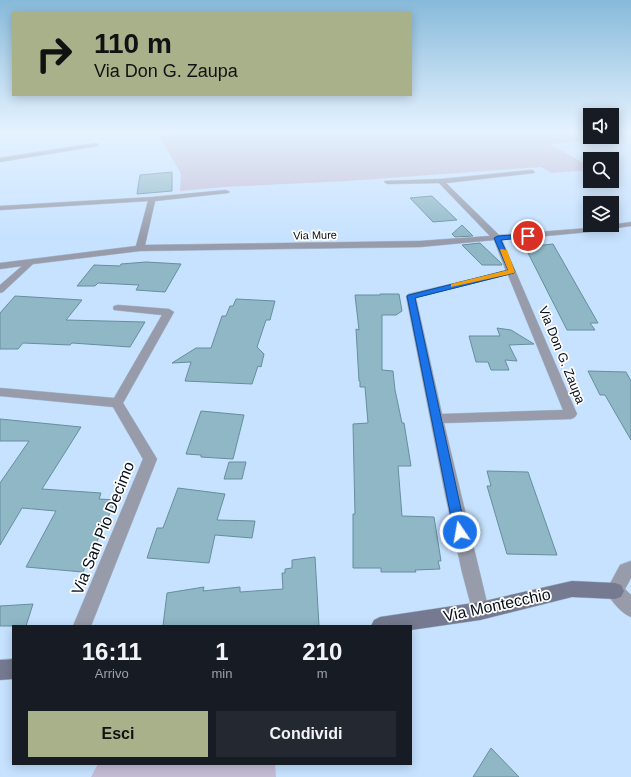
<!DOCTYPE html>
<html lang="it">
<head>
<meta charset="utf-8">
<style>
	:root { --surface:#171b24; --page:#242831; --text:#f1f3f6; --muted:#9ea1a6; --accent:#a8b18a }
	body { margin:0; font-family:Helvetica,sans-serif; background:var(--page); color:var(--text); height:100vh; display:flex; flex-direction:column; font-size:15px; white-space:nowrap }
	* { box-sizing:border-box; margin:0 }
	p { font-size:13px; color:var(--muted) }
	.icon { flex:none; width:22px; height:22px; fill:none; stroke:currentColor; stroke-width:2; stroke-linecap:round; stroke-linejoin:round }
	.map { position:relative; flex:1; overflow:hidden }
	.drawer { position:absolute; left:12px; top:625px; width:400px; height:140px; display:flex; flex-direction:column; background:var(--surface); border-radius:0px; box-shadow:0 2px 10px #0003 }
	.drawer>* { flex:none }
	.guide { position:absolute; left:12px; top:12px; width:400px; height:84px; border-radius:0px; box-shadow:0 2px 10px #0003; background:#a8b18a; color:#111; overflow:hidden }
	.controls { position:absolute; left:583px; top:108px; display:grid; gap:8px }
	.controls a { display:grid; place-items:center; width:36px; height:36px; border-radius:0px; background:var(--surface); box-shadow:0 2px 10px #0003; font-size:20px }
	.pin { position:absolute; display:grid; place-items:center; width:34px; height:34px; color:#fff; margin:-17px; border:2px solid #fff; border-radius:50%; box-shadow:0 1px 4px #0007 }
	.me { position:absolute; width:44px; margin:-22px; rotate:348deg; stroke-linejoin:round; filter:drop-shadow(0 0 3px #0008) }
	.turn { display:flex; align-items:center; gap:14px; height:84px; padding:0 16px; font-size:18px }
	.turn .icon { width:52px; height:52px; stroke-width:2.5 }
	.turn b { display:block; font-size:28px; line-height:34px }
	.eta { display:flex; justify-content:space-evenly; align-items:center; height:68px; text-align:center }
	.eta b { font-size:24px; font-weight:700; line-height:28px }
	.button { display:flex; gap:8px; margin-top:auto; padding:8px 16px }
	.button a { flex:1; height:46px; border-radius:0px; background:var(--accent); color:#111; font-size:16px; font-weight:700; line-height:46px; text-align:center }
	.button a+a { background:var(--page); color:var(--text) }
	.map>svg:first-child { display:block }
	.green { fill:#c4bcd4 }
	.building { fill:#8fb7c6; stroke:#668e9d }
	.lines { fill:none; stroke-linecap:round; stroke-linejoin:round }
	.street-casing { stroke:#a7c0da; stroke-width:1 }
	.secondary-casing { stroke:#a7c0da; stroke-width:1 }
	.street { fill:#979baa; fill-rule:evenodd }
	.secondary { fill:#757a90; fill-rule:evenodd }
	.route { fill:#1a73e8; stroke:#114b97 }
	.slow { fill:#f59e0b }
	.labels { text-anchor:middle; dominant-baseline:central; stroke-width:3.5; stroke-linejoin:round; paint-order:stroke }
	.far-street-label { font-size:11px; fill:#060e18; stroke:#fff }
	.street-label { font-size:13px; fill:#060e18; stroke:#fff }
	.near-street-label { font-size:16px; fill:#060e18; stroke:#fff }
</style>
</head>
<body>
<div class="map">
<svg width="631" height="777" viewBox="0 0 631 777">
	<rect width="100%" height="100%" fill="#c6e2ff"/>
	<path class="green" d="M190 131H562L582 141 550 144 590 167V170L552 173 541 167 347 181 224 187 180 191 181 174 160 137Z
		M98 764H275L276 777H91Z"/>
	<path class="building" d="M172 172V191L137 194 140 175Z
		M432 196 457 220 433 222 410 198Z
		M462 225 473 236 455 237 452 234Z
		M480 243 501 263 502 265H482L462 245Z
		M553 244 598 323H590L595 330H567L525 247Z
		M146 262 181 264 165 292 136 290 139 285 98 283 95 286H77L94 265 120 266 121 264Z
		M380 294H399L402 311 396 315H382V370L393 371 395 390 402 423H404L411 466H398L402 516 434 517 441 561H438L440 569 415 570 416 572H381V568H353V514H355L353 424 368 423 365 387H360V381H359L356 329 359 330 355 295H380Z
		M15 296 82 300 66 320 145 322 130 347 72 343 70 345 23 343 18 349H0V313Z
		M236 299 275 301 270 320H266L257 347 264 354 261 367 258 366 252 384 185 381 191 362 172 363 196 348H211L222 316H226L230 306H233Z
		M497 328 511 330 534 344 509 345 517 361 505 360 509 370H491L488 362H476L469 336H500Z
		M588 371 626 372 631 381V440L605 395H600Z
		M201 411 244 415 233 459 201 457V455L186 454Z
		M0 419 81 427 42 489 101 493 99 499 116 500 83 572 26 567 56 511 22 508 0 545V483L29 441H0Z
		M229 462H246L242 479H224Z
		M487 471 528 472 557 555 507 554 487 486H491Z
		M178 488 225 494 217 520 255 521 252 538 215 535 209 563 147 558 157 528H163Z
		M315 557 319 626H163L167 593 204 587 203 591 240 587V592L283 589 282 573H285V569L292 568V560Z
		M33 604 26 626H0V606Z
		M491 748 519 777H473Z"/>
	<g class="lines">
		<g class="street-casing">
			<path id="street" d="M96 143 98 144V146L0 162V158Z
				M532 170 535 172 534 173 446 183 499 235 589 228 631 222V226L589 232 502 240 577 414 575 417 571 419 444 423 489 611 486 617 480 620 474 617 462 572 445 494 406 296 408 294 506 271 494 240 420 247 140 251 33 264 3 292 0 293V285L22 266 0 269V263L136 246 148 201 0 210V206L152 197 226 190 230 192 228 193 155 201 145 245 420 241 490 236 439 183 387 184 384 182 385 181 441 179ZM508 275 563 410 442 414 416 298Z
				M118 305 169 309 174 312 123 403 157 459 91 626H73L143 459 113 407 0 396V388L114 398 162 315 114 310 113 308 114 306Z
				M631 561V578L625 589 631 595V617C621 613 611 601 606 591L620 565Z"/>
		</g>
		<g class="secondary-casing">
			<path id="secondary" d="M572 581 615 583 621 585 624 591 621 597 615 599 572 597 480 620 411 630V626H371L374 620 380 617 480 602Z
				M13 659V679L0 680V660Z"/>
		</g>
		<use href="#street" class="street"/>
		<use href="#secondary" class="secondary"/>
	</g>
	<linearGradient id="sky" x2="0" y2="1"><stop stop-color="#87bada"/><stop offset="0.55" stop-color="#e5f2ff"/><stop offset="1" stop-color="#e5f2ff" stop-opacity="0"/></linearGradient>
	<rect width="631" height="239" fill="url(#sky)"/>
	<path class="route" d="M528 234 531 236 530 237 501 240 515 272 514 273 415 298 466 532 464 535 460 537 456 535 454 532 407 296 409 295 508 270 494 238 498 236Z"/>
	<path class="slow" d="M501 249 507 250 515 272 514 273 451 287V284L508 270 500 250Z"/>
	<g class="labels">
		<g class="far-street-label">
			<text transform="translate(315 235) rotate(-1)">Via Mure</text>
		</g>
		<g class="street-label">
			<text transform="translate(562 355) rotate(68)">Via Don G. Zaupa</text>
		</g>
		<g class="near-street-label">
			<text transform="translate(103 528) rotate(-68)">Via San Pio Decimo</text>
			<text transform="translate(497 605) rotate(-12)">Via Montecchio</text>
		</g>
	</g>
</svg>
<div class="controls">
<a><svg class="icon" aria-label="sound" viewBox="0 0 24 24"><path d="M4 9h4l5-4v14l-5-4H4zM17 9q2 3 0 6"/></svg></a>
<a><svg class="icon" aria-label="search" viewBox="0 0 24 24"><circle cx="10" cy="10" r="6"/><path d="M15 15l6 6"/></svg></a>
<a><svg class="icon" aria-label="layers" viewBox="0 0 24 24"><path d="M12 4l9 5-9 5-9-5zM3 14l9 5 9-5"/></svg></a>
</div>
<div class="pin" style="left:528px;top:236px;background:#d93025"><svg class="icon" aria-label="arrive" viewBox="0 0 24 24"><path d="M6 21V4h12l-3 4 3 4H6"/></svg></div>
<svg class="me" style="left:460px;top:532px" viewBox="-20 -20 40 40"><circle r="17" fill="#1a73e8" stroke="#fff" stroke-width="3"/><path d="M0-11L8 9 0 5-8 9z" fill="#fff"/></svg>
<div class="guide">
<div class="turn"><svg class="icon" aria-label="right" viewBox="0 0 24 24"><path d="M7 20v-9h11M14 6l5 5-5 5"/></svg><div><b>110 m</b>Via Don G. Zaupa</div></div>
</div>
<section class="drawer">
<div class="eta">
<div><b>16:11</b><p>Arrivo</p></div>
<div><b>1</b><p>min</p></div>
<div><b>210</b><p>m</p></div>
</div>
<div class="button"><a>Esci</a><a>Condividi</a></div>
</section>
</div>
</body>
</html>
